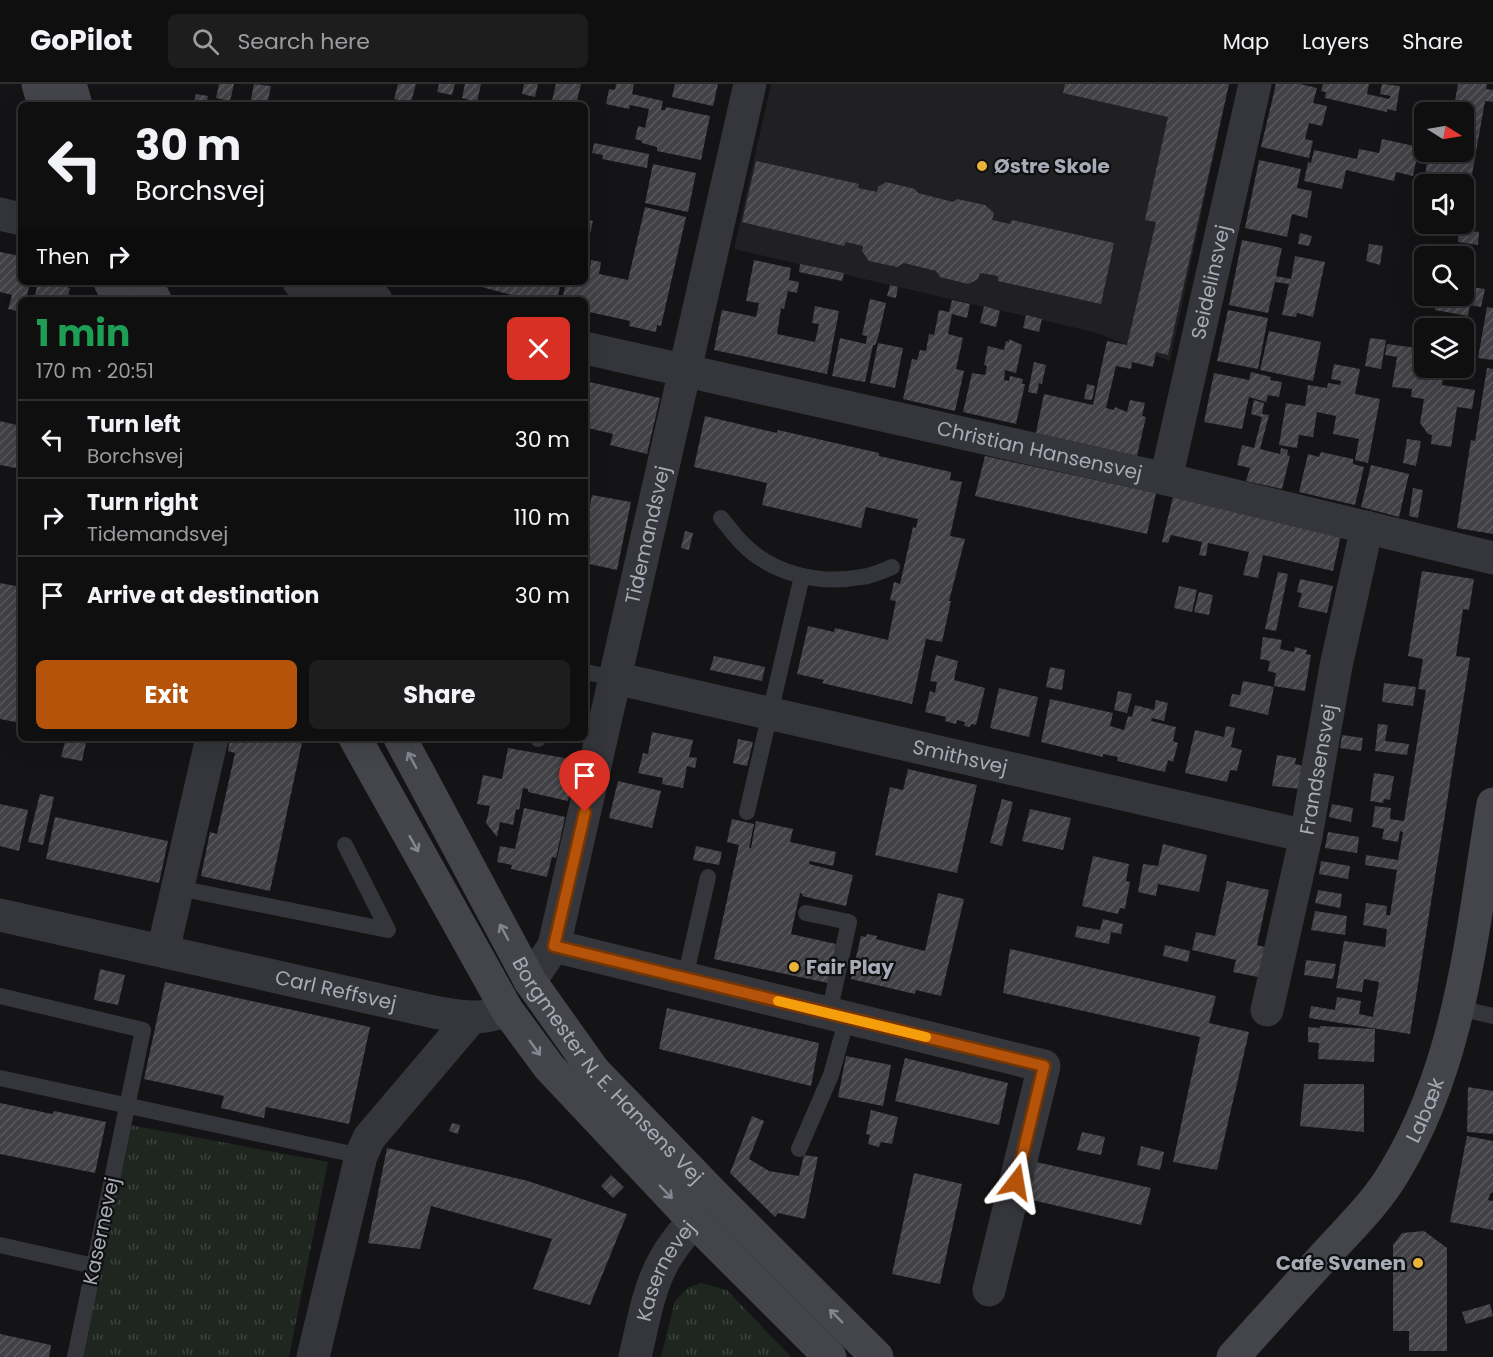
<!DOCTYPE html>
<html lang="en">
<head>
<meta charset="utf-8">
<style>
	:root { --surface:#0f0f10; --page:#1d1d1e; --text:#f1f3f6; --muted:#9b9c9f; --line:#2f2f30; --accent:#b45309 }
	body { margin:0; font-family:Poppins,sans-serif; background:var(--page); color:var(--text); height:100vh; display:flex; flex-direction:column; font-size:22px; white-space:nowrap }
	* { box-sizing:border-box; margin:0 }
	p { font-size:20px; color:var(--muted) }
	.icon { flex:none; width:33px; height:33px; fill:none; stroke:currentColor; stroke-width:2; stroke-linecap:round; stroke-linejoin:round }
	.map { position:relative; flex:1; overflow:hidden }
	.drawer { position:absolute; left:18px; top:213px; width:570px; height:444px; display:flex; flex-direction:column; background:var(--surface); border-radius:9px; box-shadow:0 6px 24px #0002,0 0 0 2px var(--line) }
	.drawer>* { flex:none }
	.hud { position:absolute; left:18px; top:18px; width:570px; height:183px; border-radius:9px; box-shadow:0 6px 24px #0002,0 0 0 2px var(--line); background:#0f0f10; color:var(--text); overflow:hidden }
	.needle { width:39px; rotate:101deg }
	.tools { position:absolute; left:1414px; top:18px; display:grid; gap:12px }
	.tools a { display:grid; place-items:center; width:60px; height:60px; border-radius:9px; background:var(--surface); box-shadow:0 6px 24px #0002,0 0 0 2px var(--line); font-size:30px }
	.pin { position:absolute; display:grid; place-items:center; width:51px; height:51px; color:#fff; margin:-62px -26px; border-radius:50% 50% 50% 0; rotate:-45deg; box-shadow:0 0 6px #0007 }
	.pin .icon { rotate:45deg }
	.me { position:absolute; width:66px; margin:-33px; rotate:14deg; stroke-linejoin:round; filter:drop-shadow(0 0 4px #0008) }
	.turn { display:flex; align-items:center; gap:21px; height:126px; padding:0 18px; font-size:27px }
	.turn .icon { width:78px; height:78px; stroke-width:2.5 }
	.turn b { display:block; font-size:42px; line-height:51px }
	.then { display:flex; align-items:center; height:57px; padding:0 18px; background:#0003; gap:12px; font-size:22px }
	.round { display:grid; place-items:center; flex:none; width:63px; height:63px; border-radius:9px; background:var(--page) }
	.summary { display:flex; align-items:center; justify-content:space-between; height:102px; padding:0 18px }
	h1 { font-size:36px; font-weight:700; line-height:45px; color:#1e9e55 }
	.primary-button { display:flex; gap:12px; margin-top:auto; padding:12px 18px }
	.primary-button a { flex:1; height:69px; border-radius:9px; background:var(--accent); color:#fff; font-size:24px; font-weight:700; line-height:69px; text-align:center }
	.primary-button a+a { background:var(--page); color:var(--text) }
	ul { padding:0; list-style:none }
	li { display:flex; align-items:center; gap:18px; height:78px; padding:0 18px; border-top:2px solid var(--line) }
	li div { flex:1 }
	li b { display:block; font-size:22px }
	li em { font-style:normal }
	header { display:flex; align-items:center; gap:36px; box-sizing:border-box; height:84px; padding:0 30px; background:var(--surface); border-bottom:2px solid var(--line) }
	header strong { font-size:28px }
	nav { display:flex; gap:33px; margin-inline-start:auto; font-size:21px }
	.search { width:420px; height:54px; background:var(--page); display:flex; align-items:center; gap:15px; box-sizing:border-box; padding:0 21px; border-radius:9px; color:var(--muted); font-size:22px }
	.map>svg:first-child { display:block }
	.built { fill:#202023 }
	.grass { fill:url(#grass-tufts) }
	.building { fill:url(#building-hatch) }
	.lines { fill:none; stroke-linecap:round; stroke-linejoin:round }
	.lane { stroke:#35363b; stroke-width:16 }
	.street { stroke:#35363b; stroke-width:33 }
	.secondary { stroke:#44454b; stroke-width:33 }
	.oneway { stroke:#848791 }
	.route-casing { stroke:#753606; stroke-width:15 }
	.route { stroke:#b45309; stroke-width:10 }
	.slow { stroke:#f59e0b; stroke-width:10 }
	.poi-dot { fill:#e9b439; stroke:#0f0f11; stroke-width:2 }
	.labels { text-anchor:middle; dominant-baseline:central; stroke-width:4.5; stroke-linejoin:round; paint-order:stroke }
	.poi-label { font-size:20px; font-weight:bold; fill:#a7abb6; stroke:#0f0f11; text-anchor:start }
	.street-label { font-size:20px; fill:#a7abb6; stroke:#0f0f11 }
</style>
</head>
<body>
<header>
<strong>GoPilot</strong>
<div class="search"><svg class="icon" aria-label="search" viewBox="0 0 24 24"><circle cx="10" cy="10" r="6"/><path d="M15 15l6 6"/></svg>Search here</div>
<nav><a>Map</a><a>Layers</a><a>Share</a></nav>
</header>
<div class="map">
<svg width="1493" height="1273" viewBox="0 0 1493 1273">
	<defs>
		<pattern id="grass-tufts" width="24" height="20" patternUnits="userSpaceOnUse" patternTransform="scale(1.5)"><rect width="24" height="20" fill="#1f2620"/><path d="M3 7l-1-3M5 7V3M7 7l1-3M15 17l-1-3M17 17v-4M19 17l1-3" fill="none" stroke="#3d433e"/></pattern>
		<pattern id="building-hatch" width="6" height="6" patternUnits="userSpaceOnUse" patternTransform="scale(1.5)"><rect width="6" height="6" fill="#414146"/><path d="M-1 1l2-2M0 6l6-6M5 7l2-2" fill="none" stroke="#5a5a5e"/></pattern>
	</defs>
	<rect width="100%" height="100%" fill="#141416"/>
	<path class="built" d="M771 0H1229L1170 277 1094 248 734 165Z"/>
	<path class="grass" d="M125 1040 328 1078 289 1273H75Z
		M701 1199 727 1206 791 1273H661L675 1217 687 1204Z"/>
	<path class="building" d="M219 0H234L230 17 216 14Z
		M254 0 271 2 267 21 250 20Z
		M398 0H416L411 18 394 15Z
		M439 0H455L452 11 437 8Z
		M465 0H481L477 18 462 14Z
		M524 0H538L535 13 522 10Z
		M556 0H581L576 21H551Z
		M616 0H634L632 10 663 17 661 26H665L666 23 710 32 701 76 657 67V63L642 59V57L635 55 638 42 645 44 649 25 630 21 629 25 606 20 609 5 615 6Z
		M675 0H718L713 22 672 13Z
		M1065 0H1229L1168 271 1156 268 1153 283 1132 278 1131 285 1116 282 1106 324 1114 326 1115 323 1127 328 1130 316 1145 319 1142 332 1146 333 1137 372 1036 349 1044 310 1093 321 1107 257 1127 261 1156 138 1145 136 1168 33 1063 9Z
		M1276 0H1300L1317 4 1313 19 1327 22 1322 42 1309 39 1305 55 1313 57 1309 74 1261 63Z
		M1323 0H1369L1367 10 1389 15 1391 12 1380 10 1382 0 1400 2 1396 27 1387 25V28L1325 14 1326 8 1321 7Z
		M1458 0H1487L1486 5 1493 6V18L1485 17 1470 102 1425 94 1427 77 1444 80 1446 68H1464V28H1453Z
		M196 10 208 12 206 21H193Z
		M1382 55 1419 63 1413 92 1396 88 1394 97 1346 86 1342 105 1304 97 1308 78 1311 79 1314 66 1357 75 1359 65 1379 69Z
		M594 59 649 70 647 84 602 75 603 71 592 69Z
		M1259 76 1301 85 1297 104 1312 107 1307 134 1292 130 1287 153 1245 144Z
		M756 77 859 100 858 104 877 108 878 103 886 98 915 105 918 109 953 118 957 115 985 121 994 129 992 136 1010 140 1012 136 1114 159 1101 220 998 197V192L980 189 978 195 968 200 940 193 936 187 904 179 897 183 869 177 862 167 863 162 846 158 844 162 742 138Z
		M653 80 696 89 688 128 645 119Z
		M645 123 686 133 661 242 657 241 656 248 629 242 630 237 585 227V216H562L566 198H585V185L590 186 591 176 601 178 599 190 628 196Z
		M585 135 593 137 586 166H585Z
		M1459 146 1479 148 1478 161 1458 158Z
		M1300 149 1312 152 1309 162 1298 160Z
		M1242 156 1282 164 1276 192 1291 195 1295 172 1325 178 1313 233 1297 229 1296 233 1282 231 1289 200 1275 198 1268 229 1229 221Z
		M1369 160 1383 162 1380 181 1366 177Z
		M0 168 21 172V198H30L26 216H21V228L8 225 12 211 0 208Z
		M754 176 791 184 789 196 799 198 797 209 788 207 784 225 781 224 777 250 815 258 819 240 812 239 815 222 839 227 827 290 714 266 722 226 756 233 759 219 746 217Z
		M800 180 844 189 842 197 799 188Z
		M1424 186H1425V209L1420 208Z
		M38 198H55L54 200 70 204 67 216 51 214V216H34Z
		M463 198H561L557 216H531Z
		M890 201 898 203 896 214 887 212Z
		M1464 202 1485 205 1481 223 1470 221 1468 232 1435 226 1437 212H1464Z
		M870 215 886 219 878 254 875 261H873L865 298 832 292 840 254 866 260 867 252 862 251Z
		M952 216 970 220 967 234 952 230 948 250 963 254 956 285 964 287 955 327 903 315 912 275 917 276 920 266 926 267 929 250 934 251 939 226 949 228Z
		M984 222 1000 227 996 243 980 239Z
		M1487 223 1493 224V276L1478 274Z
		M1228 226 1268 234 1258 285 1217 277Z
		M1026 231 1042 235 1039 248 1023 244Z
		M1269 247 1321 258 1313 297 1260 286Z
		M1370 254 1386 256 1381 285 1365 282Z
		M1009 255 1022 261 1016 289 1005 286 1004 296 1009 297 1010 292 1023 295 1022 300H1025L1016 340 963 328 972 289 985 291 987 282 984 281 988 262 1004 266 1006 257 1009 258Z
		M878 259 903 264 895 304 870 299Z
		M1387 260 1425 265V279L1422 286 1444 289 1442 301 1475 306 1472 325 1457 323 1451 363 1431 360 1432 351 1428 350 1420 339 1424 315 1411 313 1412 305 1392 303 1397 273 1385 271Z
		M1034 278 1046 281 1042 300 1039 299 1037 310 1028 308Z
		M1334 280 1360 285 1355 310 1380 315 1368 379 1355 376 1359 355 1333 350 1336 332 1317 328 1313 353 1299 351 1297 364 1279 361 1286 319 1305 322 1308 301 1327 304 1328 299 1340 301 1341 297 1331 295Z
		M1487 284 1493 285V450L1457 444 1471 356 1475 357Z
		M1251 288 1271 293 1270 296 1282 298 1279 313 1268 311 1266 318 1249 313 1242 345 1204 338 1214 289 1249 296Z
		M585 297 660 314 647 370 610 361 613 350 588 344 585 352Z
		M1087 300 1095 302 1092 316 1084 315Z
		M1254 316 1264 319 1262 330 1269 331 1260 365 1280 370 1281 364 1288 366 1287 371 1290 372 1282 405 1246 397 1250 384 1237 381 1242 361 1254 364 1262 333 1251 330Z
		M705 332 777 349 778 346 879 369V372L951 388 950 396 962 398 950 452 965 455 949 517H951L942 558 926 555 912 620 822 599 824 596 797 590 808 542 834 548 835 544 888 556 896 517 890 516 894 498 900 500 913 443 916 444 918 435 866 423 861 444 762 421 767 399 694 383Z
		M0 337 21 342V385L0 381Z
		M1407 355 1421 357 1416 382 1403 379Z
		M1321 368 1353 375V380L1364 383 1355 421 1299 408 1308 370 1319 373Z
		M985 372 1156 409 1147 450 975 412Z
		M1371 381 1409 390 1399 433 1361 423Z
		M1413 404 1423 406 1418 434 1409 432Z
		M592 411 631 418 617 486 585 479V446Z
		M1173 413 1341 451 1333 487 1263 471 1258 494 1243 491 1249 468 1208 459 1206 472 1199 471 1202 458 1171 451 1168 459 1162 458Z
		M685 447 693 449 689 466 681 464Z
		M1422 487 1474 495 1469 526 1463 525 1456 572 1470 574 1410 950 1309 934 1311 922 1335 926 1337 913 1361 917 1359 930 1373 933 1379 898 1364 895 1362 908 1336 904 1344 857 1385 863 1387 845 1363 841 1366 819 1387 822 1386 831H1390L1397 786 1365 781 1366 771 1398 776 1403 748 1400 747 1398 758 1382 755 1384 745 1372 743 1375 722 1391 724 1390 735 1404 737 1426 606 1418 605 1423 575 1408 572Z
		M1278 488 1288 490 1276 547 1265 545Z
		M1300 495 1333 502 1327 529 1298 523 1302 509 1297 508Z
		M0 499 21 503V639L0 635Z
		M1179 502 1197 506 1192 528 1174 524Z
		M1199 508 1213 511 1209 531 1194 528Z
		M1263 553 1282 556 1280 565 1294 568 1295 563 1307 566 1306 570 1311 571 1305 607 1274 602 1276 589 1268 587 1270 577 1260 575Z
		M936 571 958 577 954 596 985 604 976 641 971 640 970 643 964 642 965 638 957 636 956 640 945 637 946 633 925 628 930 607 935 609 937 598 930 597Z
		M714 572 765 583 762 597 710 586Z
		M1050 583 1065 586 1062 606 1046 603Z
		M1243 597 1274 603 1268 631 1229 622 1232 610 1240 611Z
		M1384 599 1416 603 1413 622 1382 618Z
		M999 604 1038 613 1029 653 990 644Z
		M1118 607 1132 610 1127 629 1114 626Z
		M1050 615 1113 629 1110 642 1124 646 1128 632 1132 633 1135 621 1154 626 1156 616 1168 619 1164 637 1152 634 1151 637 1176 643 1173 657 1178 659 1173 678 1168 676 1165 688 1117 677 1118 673 1103 670V673L1041 658Z
		M1378 640 1388 641 1385 657 1409 660 1407 671 1375 667Z
		M1226 642 1235 644 1231 663 1242 666 1237 687 1230 686 1227 698 1185 689 1195 646 1224 653Z
		M652 648 693 656 689 673 697 674 695 684 687 682 683 704 662 700 663 694 638 689 643 669 648 670Z
		M1342 651 1363 654 1361 667 1340 664Z
		M66 654H87L82 677 61 673Z
		M230 654H303L270 807 201 792 210 748 217 750 235 669 228 667Z
		M738 655 753 658 747 682 733 679Z
		M508 664 576 676 568 717 528 708V705L523 704 519 726 516 725 513 741 500 738 497 753 486 739 490 722 477 720 483 691 502 695Z
		M1277 671 1296 674 1295 680 1304 682 1300 705 1272 702Z
		M908 685 977 701 957 789 875 771 890 703 903 706Z
		M1374 689 1394 692 1390 716 1384 715 1383 719 1370 717Z
		M618 697 661 707 652 744 609 734Z
		M40 710 54 713 43 761 28 758Z
		M1002 715 1013 718 1002 762 990 759Z
		M0 720 28 726 19 767 0 762Z
		M1332 720 1353 724 1351 738 1329 733Z
		M524 724 565 733 556 774 552 773 547 793 511 785 512 781 497 778 500 762 515 765Z
		M1030 725 1071 734 1063 766 1022 757Z
		M55 733 168 757 159 799 46 775Z
		M732 735 754 740 749 764H751L756 737 793 745 790 758 836 768 833 782 810 777 809 780 853 791 846 822 802 812 803 810 800 809 791 850 836 860 828 899 714 875 739 761 727 758Z
		M1328 748 1359 753 1357 769 1325 764Z
		M1163 760 1207 771 1199 808 1158 800 1156 812 1138 808 1143 780 1158 782Z
		M696 762 722 768 719 781 693 776Z
		M1093 772 1129 780 1126 797 1130 798 1125 825 1120 824 1118 830 1082 822Z
		M1321 777 1350 782 1348 795 1319 790Z
		M1227 797 1269 806 1257 861 1269 864 1268 895 1233 888 1236 876 1192 866 1196 848 1215 852Z
		M1318 806 1342 810 1340 824 1315 819Z
		M938 809 964 815 941 912 916 906 915 910 851 895 861 852 866 853 867 850 877 852 876 855 925 867Z
		M1315 827 1347 832 1345 851 1311 846Z
		M1103 835 1123 840 1121 850 1111 848 1109 860 1075 853 1077 842 1100 846Z
		M1165 861 1190 867 1188 878 1163 872Z
		M1010 865 1216 912 1209 939 1249 948 1217 1086 1173 1078 1200 953 1003 909Z
		M1306 876 1336 880 1333 895 1304 891Z
		M100 885 125 891 118 921 94 916Z
		M165 898 370 943 349 1040 266 1023 264 1034 221 1024 224 1012 144 995Z
		M667 924 819 959 811 1002 659 965Z
		M1320 942 1375 945 1374 978 1318 975 1319 959 1308 958V943L1320 944Z
		M846 972 891 981 883 1022 838 1013Z
		M905 974 1008 999 999 1041 895 1017Z
		M1304 1000H1364V1048L1300 1042Z
		M1468 1003 1493 1007V1050L1467 1048Z
		M0 1019 52 1030 54 1027 106 1038 95 1089 0 1070Z
		M871 1026 898 1033 892 1060 881 1058 879 1063 868 1060 870 1051 866 1050Z
		M752 1032 764 1037 749 1075 769 1087 799 1092 804 1071 818 1073 805 1135 778 1129 775 1133 730 1089Z
		M452 1039 460 1041 458 1050 449 1047Z
		M1082 1048 1105 1053 1101 1071 1077 1066Z
		M1467 1052 1493 1057V1108L1490 1110 1488 1116 1493 1117V1146L1450 1138Z
		M1141 1062 1164 1068 1160 1086 1137 1081Z
		M387 1064 528 1097 627 1130 590 1221 533 1205 552 1155 431 1122 420 1165 368 1159Z
		M1032 1077 1151 1104 1141 1141 1023 1114Z
		M914 1089 962 1100 940 1200 892 1190Z
		M611 1091 624 1103 613 1114 601 1102Z
		M1424 1147 1447 1164V1267H1409V1247H1393V1161L1402 1149Z
		M1490 1220 1493 1232 1466 1240 1462 1228Z
		M0 1250 51 1261 49 1273H0Z"/>
	<g class="lines">
		<path class="lane" d="M721 434C728 442 734 451 742 459 772 490 820 501 861 493 872 492 882 487 892 483
			M585 588 615 594
			M538 655V654
			M747 728 802 492
			M178 804 388 846 345 761
			M806 829 849 838 829 929
			M685 894 708 793
			M0 912 143 946 75 1273
			M1458 924 1493 932
			M0 994 361 1072
			M799 1065 831 991 847 934
			M0 1161 94 1182"/>
		<g class="street">
			<path d="M0 130 21 135"/>
			<path d="M299 198 376 216"/>
			<path id="s1" d="M585 264 1166 395 1493 474"/>
			<path id="s2" d="M1166 395 1255 0"/>
			<path id="s3" d="M615 594 1306 752"/>
			<path id="s4" d="M0 831 434 928C462 933 480 937 507 926"/>
			<path d="M554 862 1044 982 989 1206"/>
			<path d="M163 867 212 654"/>
			<path id="s5" d="M530 897 554 862 750 0"/>
			<path id="s6" d="M1267 926 1306 752 1336 582 1367 443"/>
			<path d="M313 1273 361 1072 369 1054 471 934"/>
			<path id="s7" d="M635 1273C643 1240 648 1204 665 1175 678 1153 695 1135 712 1117"/>
		</g>
		<g class="secondary">
			<path d="M38 0 44 21"/>
			<path d="M70 0 76 21"/>
			<path d="M110 198 119 216"/>
			<path d="M146 198 155 216"/>
			<path d="M355 654 507 926 549 983 694 1137 830 1273"/>
			<path id="s8" d="M400 654 530 897 594 987 716 1113 877 1273"/>
			<path id="s9" d="M1233 1273C1265 1238 1296 1203 1328 1168 1352 1142 1377 1118 1395 1087 1462 976 1472 845 1493 720"/>
		</g>
	</g>
	<defs><path id="oneway-shaft" d="M-6 0H5M1.5-3L5.5 0L1.5 3" fill="none" stroke-width="1.6" stroke-linecap="round" stroke-linejoin="round" transform="scale(1.5)"/></defs>
	<g class="oneway">
		<use href="#oneway-shaft" transform="translate(412 676) rotate(-118)"/>
		<use href="#oneway-shaft" transform="translate(414 760) rotate(61)"/>
		<use href="#oneway-shaft" transform="translate(504 848) rotate(-118)"/>
		<use href="#oneway-shaft" transform="translate(535 964) rotate(54)"/>
		<use href="#oneway-shaft" transform="translate(666 1108) rotate(46)"/>
		<use href="#oneway-shaft" transform="translate(836 1232) rotate(-135)"/>
	</g>
	<g class="lines">
		<g class="route-casing">
			<path id="route" d="M585 728 554 862 1044 982 1016 1098"/>
		</g>
		<use href="#route" class="route"/>
		<path class="slow" d="M778 917 926 953"/>
	</g>
	<g class="poi-dot">
		<circle cx="982" cy="82" r="6"/>
		<circle cx="794" cy="883" r="6"/>
		<circle cx="1418" cy="1179" r="6"/>
	</g>
	<g class="labels">
		<g class="poi-label">
			<text x="994" y="82">Østre Skole</text>
			<text x="806" y="883">Fair Play</text>
			<text x="1406" y="1179" text-anchor="end">Cafe Svanen</text>
		</g>
		<g class="street-label">
			<text stroke="none"><textPath href="#s2" startOffset="202">Seidelinsvej</textPath></text>
			<text stroke="none"><textPath href="#s1" startOffset="466">Christian Hansensvej</textPath></text>
			<text stroke="none"><textPath href="#s5" startOffset="464">Tidemandsvej</textPath></text>
			<text stroke="none"><textPath href="#s3" startOffset="354">Smithsvej</textPath></text>
			<text stroke="none"><textPath href="#s6" startOffset="246">Frandsensvej</textPath></text>
			<text stroke="none"><textPath href="#s4" startOffset="344">Carl Reffsvej</textPath></text>
			<text stroke="none"><textPath href="#s8" startOffset="394">Borgmester N. E. Hansens Vej</textPath></text>
			<text stroke="none"><textPath href="#s9" startOffset="315">Labæk</textPath></text>
			<text transform="translate(101 1147) rotate(-78)">Kasernevej</text>
			<text stroke="none"><textPath href="#s7" startOffset="92">Kasernevej</textPath></text>
		</g>
	</g>
</svg>
<div class="tools">
<a><svg class="needle" viewBox="-14 -14 28 28"><path d="M0-13l5 13h-10z" fill="#e53935"/><path d="M0 13l5-13h-10z" fill="#9b9c9f"/></svg></a>
<a><svg class="icon" aria-label="sound" viewBox="0 0 24 24"><path d="M4 9h4l5-4v14l-5-4H4zM17 9q2 3 0 6"/></svg></a>
<a><svg class="icon" aria-label="search" viewBox="0 0 24 24"><circle cx="10" cy="10" r="6"/><path d="M15 15l6 6"/></svg></a>
<a><svg class="icon" aria-label="layers" viewBox="0 0 24 24"><path d="M12 4l9 5-9 5-9-5zM3 14l9 5 9-5"/></svg></a>
</div>
<div class="pin" style="left:585px;top:728px;background:#d93025"><svg class="icon" aria-label="arrive" viewBox="0 0 24 24"><path d="M6 21V4h12l-3 4 3 4H6"/></svg></div>
<svg class="me" style="left:1016px;top:1098px" viewBox="-20 -20 40 40"><path d="M0-17L14 15 0 8-14 15z" fill="#b45309" stroke="#fff" stroke-width="4"/></svg>
<div class="hud">
<div class="turn"><svg class="icon" aria-label="left" viewBox="0 0 24 24"><path d="M17 20v-9H6M10 6l-5 5 5 5"/></svg><div><b>30 m</b>Borchsvej</div></div>
<div class="then">Then<svg class="icon" aria-label="right" viewBox="0 0 24 24"><path d="M7 20v-9h11M14 6l5 5-5 5"/></svg></div>
</div>
<section class="drawer">
<div class="summary"><div><h1>1 min</h1><p>170 m · 20:51</p></div><a class="round" style="background:#d93025;color:#fff"><svg class="icon" aria-label="close" viewBox="0 0 24 24"><path d="M6 6l12 12M18 6L6 18"/></svg></a></div>
<ul>
<li><svg class="icon" aria-label="left" viewBox="0 0 24 24"><path d="M17 20v-9H6M10 6l-5 5 5 5"/></svg><div><b>Turn left</b><p>Borchsvej</p></div><em>30 m</em></li>
<li><svg class="icon" aria-label="right" viewBox="0 0 24 24"><path d="M7 20v-9h11M14 6l5 5-5 5"/></svg><div><b>Turn right</b><p>Tidemandsvej</p></div><em>110 m</em></li>
<li><svg class="icon" aria-label="arrive" viewBox="0 0 24 24"><path d="M6 21V4h12l-3 4 3 4H6"/></svg><div><b>Arrive at destination</b></div><em>30 m</em></li>
</ul>
<div class="primary-button"><a>Exit</a><a>Share</a></div>
</section>
</div>
</body>
</html>
